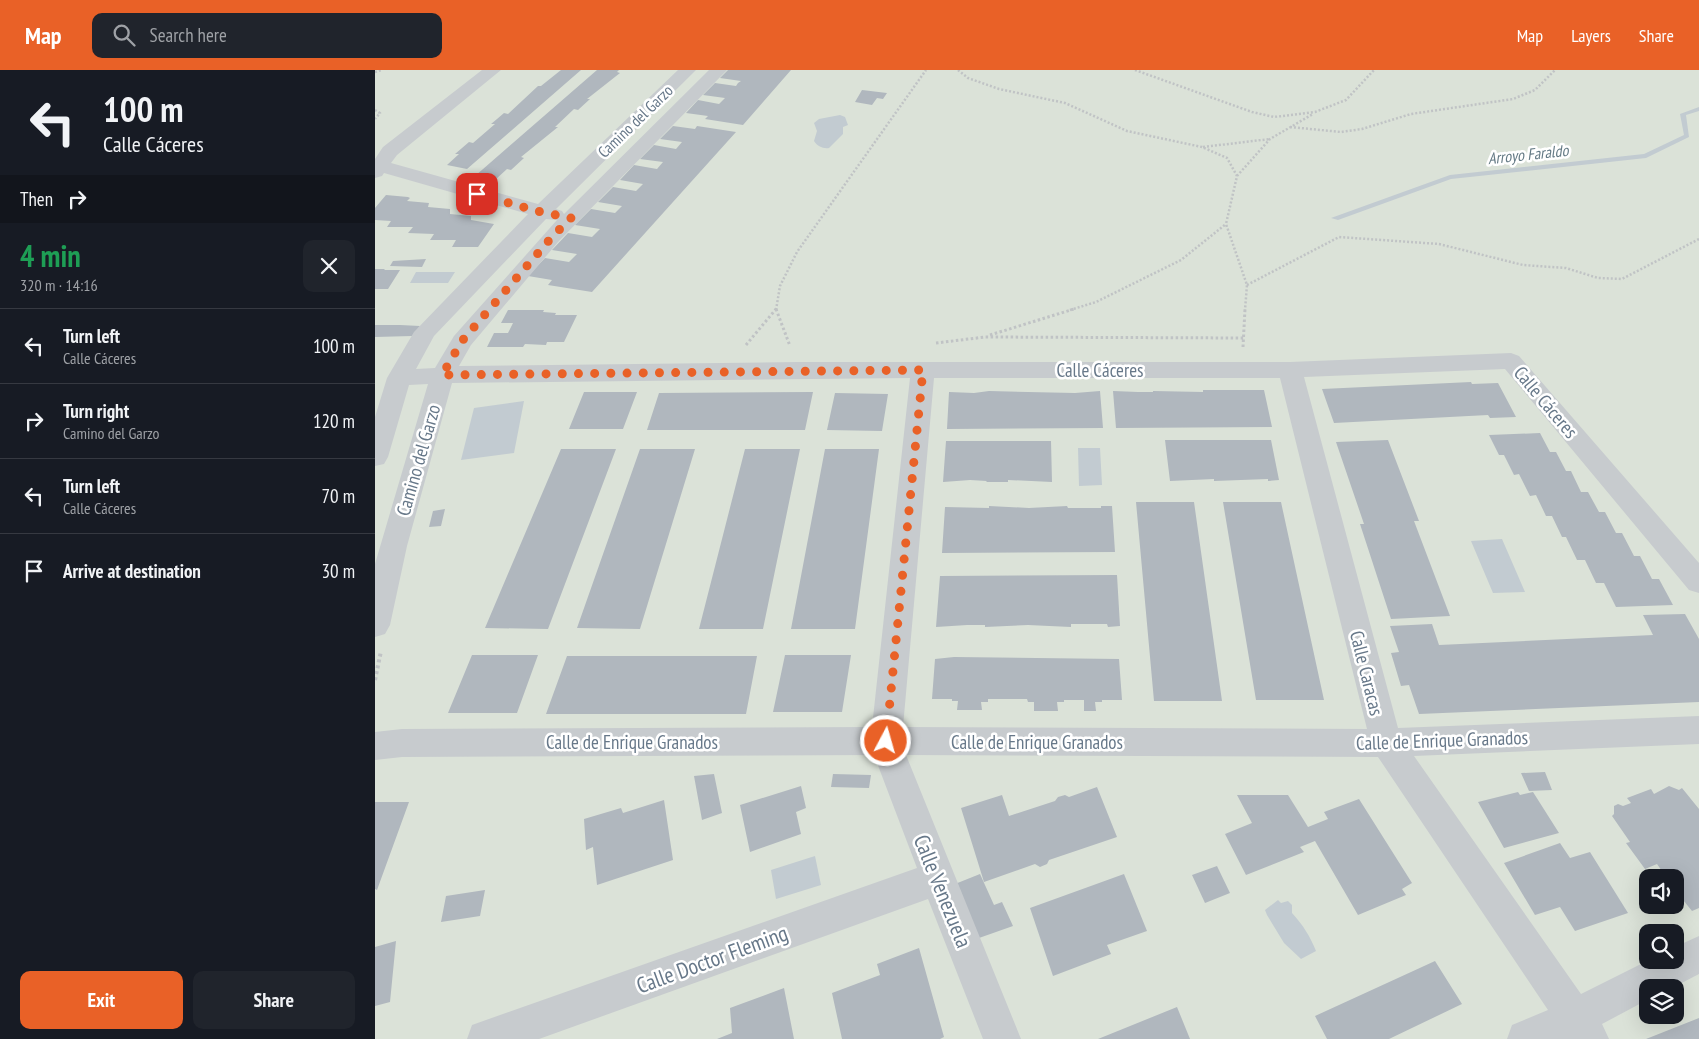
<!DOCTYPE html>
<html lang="en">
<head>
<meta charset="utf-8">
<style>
	:root { --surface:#171b24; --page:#20242c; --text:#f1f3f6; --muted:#9ea1a6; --line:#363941; --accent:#e96127 }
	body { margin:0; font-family:"PT Sans Narrow",sans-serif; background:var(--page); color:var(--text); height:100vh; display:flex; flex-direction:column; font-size:19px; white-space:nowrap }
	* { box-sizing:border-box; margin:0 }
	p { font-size:16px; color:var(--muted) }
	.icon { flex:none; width:28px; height:28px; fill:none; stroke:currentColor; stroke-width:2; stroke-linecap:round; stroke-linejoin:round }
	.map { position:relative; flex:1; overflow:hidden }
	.details { display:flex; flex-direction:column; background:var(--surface); width:375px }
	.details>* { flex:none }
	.banner { background:#171b24; color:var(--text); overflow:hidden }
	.buttons { position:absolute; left:1264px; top:799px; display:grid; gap:10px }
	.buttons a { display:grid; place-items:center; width:45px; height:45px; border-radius:10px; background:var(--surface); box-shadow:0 5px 20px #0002; font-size:25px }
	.pin { position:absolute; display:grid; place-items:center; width:42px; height:42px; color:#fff; margin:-21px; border-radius:10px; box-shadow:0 2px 8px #0006 }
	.me { position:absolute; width:55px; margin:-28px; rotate:6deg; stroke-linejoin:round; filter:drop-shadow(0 0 4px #0008) }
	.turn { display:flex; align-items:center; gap:18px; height:105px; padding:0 20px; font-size:22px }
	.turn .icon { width:65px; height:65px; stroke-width:2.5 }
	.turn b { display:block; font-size:35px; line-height:42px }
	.then { display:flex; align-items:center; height:48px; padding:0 20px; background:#0003; gap:10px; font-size:19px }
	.round { display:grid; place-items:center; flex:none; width:52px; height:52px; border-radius:10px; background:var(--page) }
	.summary { display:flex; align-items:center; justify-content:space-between; height:85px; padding:0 20px }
	h1 { font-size:30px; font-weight:800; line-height:38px; color:#1e9e55 }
	.primary-button { display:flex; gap:10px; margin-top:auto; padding:10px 20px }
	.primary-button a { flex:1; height:58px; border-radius:10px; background:var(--accent); color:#fff; font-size:20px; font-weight:800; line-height:58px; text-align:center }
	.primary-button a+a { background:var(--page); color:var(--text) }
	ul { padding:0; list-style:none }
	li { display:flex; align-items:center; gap:15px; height:75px; padding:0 20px; border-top:1px solid var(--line) }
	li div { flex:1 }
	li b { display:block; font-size:19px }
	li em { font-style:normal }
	header { display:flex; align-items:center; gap:30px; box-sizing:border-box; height:70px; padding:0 25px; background:var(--accent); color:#fff }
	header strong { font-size:24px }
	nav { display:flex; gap:28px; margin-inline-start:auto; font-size:18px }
	.search { width:350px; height:45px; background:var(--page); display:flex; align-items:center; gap:12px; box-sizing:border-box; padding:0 18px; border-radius:10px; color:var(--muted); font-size:19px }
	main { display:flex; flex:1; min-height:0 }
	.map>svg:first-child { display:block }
	.green { fill:#dbe2d8; fill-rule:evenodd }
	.water { fill:#c2cbd1 }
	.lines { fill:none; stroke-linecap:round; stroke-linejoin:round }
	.stream { fill:#c2cbd1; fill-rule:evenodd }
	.building { fill:#b0b7be }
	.path-far2 { stroke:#c0c3c5; stroke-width:2.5; stroke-dasharray:2 2; stroke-linecap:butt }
	.path-far1 { stroke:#c0c3c5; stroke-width:3; stroke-dasharray:2.5 2.5; stroke-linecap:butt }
	.path { stroke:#c0c3c5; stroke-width:4; stroke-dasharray:3 3; stroke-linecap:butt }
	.street { fill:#c7cbce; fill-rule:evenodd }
	.route { stroke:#e96127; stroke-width:9; stroke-dasharray:0 16.2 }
	.labels { text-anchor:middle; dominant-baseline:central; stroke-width:5; stroke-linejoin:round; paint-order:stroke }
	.far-street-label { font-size:16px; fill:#677889; stroke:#fff }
	.far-water-label { font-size:16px; font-style:italic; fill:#637984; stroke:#fff }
	.street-label { font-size:19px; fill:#677889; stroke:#fff }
	.near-street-label { font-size:22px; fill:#677889; stroke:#fff }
</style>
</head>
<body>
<header>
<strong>Map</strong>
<div class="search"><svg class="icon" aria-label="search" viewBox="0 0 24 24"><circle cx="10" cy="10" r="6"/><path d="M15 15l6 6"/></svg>Search here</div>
<nav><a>Map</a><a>Layers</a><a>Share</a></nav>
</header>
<main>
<section class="details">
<div class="banner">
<div class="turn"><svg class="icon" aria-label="left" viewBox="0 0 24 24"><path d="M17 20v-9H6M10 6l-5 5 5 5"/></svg><div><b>100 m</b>Calle Cáceres</div></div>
<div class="then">Then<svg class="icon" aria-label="right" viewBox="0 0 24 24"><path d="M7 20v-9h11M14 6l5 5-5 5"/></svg></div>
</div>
<div class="summary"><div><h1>4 min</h1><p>320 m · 14:16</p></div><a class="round"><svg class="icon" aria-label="close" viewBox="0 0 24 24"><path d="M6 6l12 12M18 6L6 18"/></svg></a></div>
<ul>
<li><svg class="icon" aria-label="left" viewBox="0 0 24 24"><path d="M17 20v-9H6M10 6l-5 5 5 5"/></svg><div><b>Turn left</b><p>Calle Cáceres</p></div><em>100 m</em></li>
<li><svg class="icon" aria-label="right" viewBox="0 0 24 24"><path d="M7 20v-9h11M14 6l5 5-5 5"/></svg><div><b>Turn right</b><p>Camino del Garzo</p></div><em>120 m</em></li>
<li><svg class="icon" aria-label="left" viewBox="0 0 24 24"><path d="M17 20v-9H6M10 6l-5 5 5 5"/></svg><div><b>Turn left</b><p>Calle Cáceres</p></div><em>70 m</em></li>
<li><svg class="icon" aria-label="arrive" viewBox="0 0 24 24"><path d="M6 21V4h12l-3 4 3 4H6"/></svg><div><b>Arrive at destination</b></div><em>30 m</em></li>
</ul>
<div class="primary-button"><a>Exit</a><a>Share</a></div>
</section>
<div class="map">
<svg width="1324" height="969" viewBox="0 0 1324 969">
	<rect width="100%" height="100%" fill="#f9f9f7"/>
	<path class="green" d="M0 0H1324V969H0ZM1272 808H1300V835H1272ZM1272 862H1300V890H1272ZM1272 918H1300V945H1272Z"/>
	<path class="water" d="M465 45 470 47 473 55 468 57V64L454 78C448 79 442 76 439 71L442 61 439 53 444 49Z
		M41 202H80L73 213H35Z
		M149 331 139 383 86 390 99 338Z
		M703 378H725L727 415 704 416Z
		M1127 469 1150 522 1118 523 1096 471Z
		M440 786 446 815 401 829 396 800Z
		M903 830 906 833 913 831 917 835V843C928 855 935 866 941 881L926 889 909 873 892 845 890 840Z"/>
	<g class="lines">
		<path class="stream" d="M1324 37V41L1311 45 1314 67 1271 88 1076 109 963 150 956 148 1075 105 1269 84 1309 65 1305 44Z"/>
	</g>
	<path class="building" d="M186 0H206L92 99 72 95 84 84H80L94 72 98 73 120 54H116L122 49 129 43 133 44 163 16H166Z
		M222 0H244L242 2 245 3 212 29H215L203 40 199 39 180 57H183L146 87 149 88 136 100 132 99 120 110 100 106Z
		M353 0H416L368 55 330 49 333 46 311 43 323 30 344 34 350 28 328 25 340 13 361 16 363 13 366 11 345 8Z
		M487 20 512 23 508 29 502 28 497 35 480 32Z
		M298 56 320 59 322 56 361 62 217 222 173 215 177 210 153 206 170 188 194 192 202 184 177 180 193 163 217 167 225 159 200 155 216 139 240 143 247 136 223 132 238 117 261 121 268 114 245 110 259 95 282 99 288 92 265 89 279 75 301 79 307 72 285 69Z
		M11 125 33 127 35 128 32 131 54 133 53 137 75 139V144L96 146V150L119 154 103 177H77L81 170H55L59 164 33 163 38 157H12L16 151 0 150V138Z
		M51 189 47 197 15 196 18 191Z
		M0 199H10L9 200H25L13 219H0Z
		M133 240H169L168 242 181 243 180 245H202L189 272H172L171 275 150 274 148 277H112L119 263H133L138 253H126Z
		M0 255H25L45 256 37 266 0 267Z
		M1096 312 1097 314 1123 313 1141 347 1115 348 1113 345 959 353 947 319Z
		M828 320H889L897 357 741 358 738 321 763 322H778V321L828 322Z
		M614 321 700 323 725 321 728 358 572 359 574 322 599 323Z
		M209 322H262L248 359H194Z
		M438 322 430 360H272L284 323Z
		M460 323 513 324 507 361 452 360Z
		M1165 363 1175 382H1181L1191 401H1196L1206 422H1213L1224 442H1230L1241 463H1247L1259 486H1265L1277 509H1284L1298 535 1241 537 1229 513H1221L1210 490H1202L1191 467H1187L1177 446H1171L1161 425 1155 426 1144 404 1139 405 1129 385H1124L1114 365Z
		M790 370H896L904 410 893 411V409L839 411V409L795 411Z
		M1013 370 1044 451H1039L1075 546 1016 549 985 454H989L961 372Z
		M571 371H676L677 412 633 410V412H611L612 411 595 410 568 412Z
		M186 379H241L173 559 110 558Z
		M265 379H320L265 559 202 558Z
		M370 379H425L388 559H324Z
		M450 379H504L480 559H416Z
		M761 432H819L847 631H779Z
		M848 432H906L949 630H881Z
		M614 436 654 438 692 436 693 438H726V436H737L740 482 567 483 570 437 614 438Z
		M70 439 66 456 54 457 58 441Z
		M742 505 745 556 733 557 732 554H696V557L653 555 610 557V555H592L561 557 565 506Z
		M1310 544 1324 569V632L1044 644 1034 615 1026 616 1016 583 1024 582 1015 556 1057 554 1064 575 1278 565 1268 545Z
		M97 585H163L142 643H73Z
		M410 585H476L467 642H398Z
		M192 586H382L371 644H171Z
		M579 587 744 589 747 630H727V632H720L721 641H709V630H689V632H682L683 641H659V632H653L652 629H613V632H606L607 640H582L583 631H577V629H557L560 589Z
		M1170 702 1177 720 1154 721 1146 703Z
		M339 704 347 743 327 750 319 706Z
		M458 704 496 705 494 718 456 717Z
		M426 716 431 738 421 742 426 764 375 782 365 735Z
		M1294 716 1304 720 1307 718 1324 739V838L1317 841 1300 820V808H1285L1289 804 1282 794 1270 799 1251 773 1255 772 1237 746 1239 744V736L1243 734 1248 736 1256 733 1252 728 1276 719 1279 724Z
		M722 717 742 767 674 790 672 794 665 797 660 794 609 812 586 738 627 725 634 746 680 731 683 727 690 725 694 727Z
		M1143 722 1145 725 1158 722 1184 763 1129 778 1103 732Z
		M862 725H913L933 757 953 749 949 742 984 729 1037 813 1027 819 1031 825 983 845 940 771 925 777 929 782 871 805 850 764 877 753Z
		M289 730 298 790 222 815 218 777 211 780 209 749 246 738 248 743Z
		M0 732H34L2 820 0 819Z
		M1185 773 1195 788 1215 782 1253 843 1200 861 1185 837 1160 845 1129 793Z
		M842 796 855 823 830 833 817 805Z
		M605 804 619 835 627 832 638 856 604 868 580 814Z
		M749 804 772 861 732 875 736 884 678 906 655 838Z
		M110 820 105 846 66 852 71 826Z
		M21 871 15 932 0 936V877Z
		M544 878 569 967 565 969H467L457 923 505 905 502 894Z
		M1060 891 1087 934 1014 969H952L940 946Z
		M409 918 419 969H342L357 963 355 938Z
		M802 937 815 969H723Z
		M1324 948V969H1271Z"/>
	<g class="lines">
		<path class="path-far2" d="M583 0 593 8 624 19 690 33 752 61 827 77 852 88 862 106 851 154 872 215 870 240
			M760 0 877 42 899 47 940 42 971 30 999 0
			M0 2 7 0
			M0 40 5 43 0 49
			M915 57 966 62 987 59 1036 44 1138 29 1160 20 1180 0
			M828 77 895 69
			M862 106 895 69 938 44
			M872 215 964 167 1064 174 1148 195 1191 198 1223 208 1247 209 1324 169
			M401 240 405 216 422 182 551 0
			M695 240 721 232 806 190 851 154"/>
		<path class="path-far1" d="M401 239 415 276
			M615 265 699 239
			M561 273 610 267 869 268
			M371 275 401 239
			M868 277 870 239"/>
		<path class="path" d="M0 610 6 581"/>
		<path class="street" d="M107 0H126L22 85 16 93 163 134 303 0H321L181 139 187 141 189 144 334 0H352L183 172 96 275 84 296 423 292H915L1136 283 1144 286 1324 493V523L1314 520 1130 299 929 307 1023 658 1324 646V674L1039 686 1206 924 1274 890H1300V877L1324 866V904L1297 918H1272V930L1227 954 1234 969H1132L1137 955 1173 940 1003 687 531 685 646 969H608L553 829 164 969H92L97 955 111 950 542 798 499 685 27 687 0 690V662L27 659 497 657 535 308 77 313 32 476 15 555 10 564 0 567V494L53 314 34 315 13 387 9 394 0 396V347L12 308 39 262 153 144 9 103 7 106 0 108V89L8 77ZM171 149 182 150 79 266 60 298 41 299 59 266ZM559 308H905L992 659 528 657Z"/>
	</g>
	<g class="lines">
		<path class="route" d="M102 124 166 142 196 148 176 168 87 271 67 305 548 300 511 671"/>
	</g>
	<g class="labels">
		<g class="far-street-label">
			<text transform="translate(260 51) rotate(-44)">Camino del Garzo</text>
		</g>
		<g class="far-water-label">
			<text transform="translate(1153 84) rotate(-6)">Arroyo Faraldo</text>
		</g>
		<g class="street-label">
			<text x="725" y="300">Calle Cáceres</text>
			<text transform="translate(1171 332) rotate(50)">Calle Cáceres</text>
			<text transform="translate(43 390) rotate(-74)">Camino del Garzo</text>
			<text transform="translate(992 603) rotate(76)">Calle Caracas</text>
			<text transform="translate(1067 670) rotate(-2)">Calle de Enrique Granados</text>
			<text x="257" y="672">Calle de Enrique Granados</text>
			<text x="662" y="672">Calle de Enrique Granados</text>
		</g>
		<g class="near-street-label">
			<text transform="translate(568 821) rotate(68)">Calle Venezuela</text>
			<text transform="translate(337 889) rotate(-20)">Calle Doctor Fleming</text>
		</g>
	</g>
</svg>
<div class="buttons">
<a><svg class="icon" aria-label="sound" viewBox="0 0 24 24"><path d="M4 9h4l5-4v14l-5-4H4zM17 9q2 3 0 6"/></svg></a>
<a><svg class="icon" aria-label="search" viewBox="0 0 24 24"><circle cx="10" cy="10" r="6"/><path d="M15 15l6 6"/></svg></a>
<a><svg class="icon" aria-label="layers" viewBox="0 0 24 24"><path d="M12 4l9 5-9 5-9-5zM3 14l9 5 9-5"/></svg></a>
</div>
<div class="pin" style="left:102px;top:124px;background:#d93025"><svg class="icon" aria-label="arrive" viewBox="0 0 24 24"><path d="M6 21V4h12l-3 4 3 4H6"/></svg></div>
<svg class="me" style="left:511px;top:671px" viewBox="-20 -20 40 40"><circle r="17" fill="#e96127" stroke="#fff" stroke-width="3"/><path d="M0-11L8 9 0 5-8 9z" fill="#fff"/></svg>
</div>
</main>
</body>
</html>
